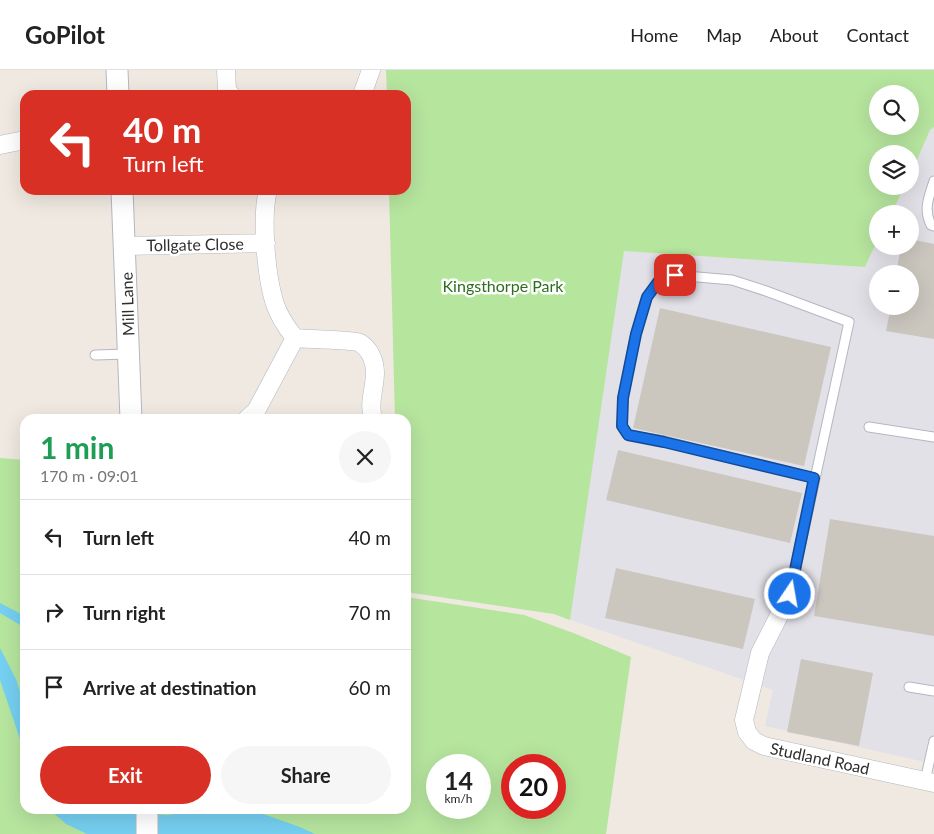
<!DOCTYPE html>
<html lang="en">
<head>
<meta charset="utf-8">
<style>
	:root { --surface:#fff; --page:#f6f6f6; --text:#222; --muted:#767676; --line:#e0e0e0; --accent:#d93025 }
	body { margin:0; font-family:Lato,sans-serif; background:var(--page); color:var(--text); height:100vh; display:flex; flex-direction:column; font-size:19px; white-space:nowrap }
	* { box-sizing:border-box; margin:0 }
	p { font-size:16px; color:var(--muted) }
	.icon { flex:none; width:28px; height:28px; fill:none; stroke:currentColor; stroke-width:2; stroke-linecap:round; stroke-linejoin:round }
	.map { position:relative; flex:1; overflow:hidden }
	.details { position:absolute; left:20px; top:344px; width:391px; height:400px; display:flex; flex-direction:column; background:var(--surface); border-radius:15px; box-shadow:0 5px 20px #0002 }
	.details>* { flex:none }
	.banner { position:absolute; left:20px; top:20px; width:391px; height:105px; border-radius:15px; box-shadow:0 5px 20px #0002; background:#d93025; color:#fff; overflow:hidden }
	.tools { position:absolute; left:869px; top:15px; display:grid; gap:10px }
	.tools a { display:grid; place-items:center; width:50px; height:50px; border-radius:50%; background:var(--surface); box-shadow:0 5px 20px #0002; font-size:25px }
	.speed { position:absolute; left:426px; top:684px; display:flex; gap:10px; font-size:25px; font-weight:700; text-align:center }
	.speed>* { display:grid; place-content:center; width:65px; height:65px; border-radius:50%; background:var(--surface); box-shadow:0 5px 20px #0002; line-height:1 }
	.speed small { font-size:12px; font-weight:400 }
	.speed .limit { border:8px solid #d22; background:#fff; color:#111 }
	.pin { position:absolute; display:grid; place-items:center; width:42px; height:42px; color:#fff; margin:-21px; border-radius:10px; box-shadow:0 2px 8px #0006 }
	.me { position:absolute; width:55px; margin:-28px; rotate:12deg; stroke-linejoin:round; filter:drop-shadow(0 0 4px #0008) }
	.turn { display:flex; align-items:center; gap:18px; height:105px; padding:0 20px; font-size:22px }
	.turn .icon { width:65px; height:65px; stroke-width:2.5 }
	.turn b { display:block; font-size:35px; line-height:42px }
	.round { display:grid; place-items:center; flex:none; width:52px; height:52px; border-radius:26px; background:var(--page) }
	.summary { display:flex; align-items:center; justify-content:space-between; height:85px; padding:0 20px }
	h1 { font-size:30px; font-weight:700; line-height:38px; color:#1e9e55 }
	.button { display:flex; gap:10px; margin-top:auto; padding:10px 20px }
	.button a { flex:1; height:58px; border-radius:30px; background:var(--accent); color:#fff; font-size:20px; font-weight:700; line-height:58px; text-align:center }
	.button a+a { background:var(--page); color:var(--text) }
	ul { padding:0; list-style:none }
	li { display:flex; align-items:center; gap:15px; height:75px; padding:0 20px; border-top:1px solid var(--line) }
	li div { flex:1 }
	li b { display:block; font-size:19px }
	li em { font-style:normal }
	header { display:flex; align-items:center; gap:30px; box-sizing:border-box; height:70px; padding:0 25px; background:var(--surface); border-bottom:1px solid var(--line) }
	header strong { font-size:24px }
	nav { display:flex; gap:28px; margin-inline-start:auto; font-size:18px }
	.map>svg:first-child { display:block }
	.industrial { fill:#e3e1e8; fill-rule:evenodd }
	.green { fill:#b6e59e; fill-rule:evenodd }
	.water { fill:#75cff0 }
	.building { fill:#cbc7bf }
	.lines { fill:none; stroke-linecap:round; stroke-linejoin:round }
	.service-casing { stroke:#b4b7c1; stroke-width:11 }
	.minor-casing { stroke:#b4b7c1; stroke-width:19 }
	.tertiary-casing { stroke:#b4b7c1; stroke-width:23 }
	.service { stroke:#fff; stroke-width:9 }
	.minor { stroke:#fff; stroke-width:18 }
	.tertiary { stroke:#fff; stroke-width:21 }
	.route-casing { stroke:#114b97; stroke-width:12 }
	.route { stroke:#1a73e8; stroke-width:9 }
	.labels { text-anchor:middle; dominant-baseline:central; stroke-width:5; stroke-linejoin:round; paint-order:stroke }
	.street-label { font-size:16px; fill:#2e2e2e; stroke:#fff }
	.park-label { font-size:16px; fill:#2c6e1b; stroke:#fff }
</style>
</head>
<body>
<header>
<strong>GoPilot</strong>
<nav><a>Home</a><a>Map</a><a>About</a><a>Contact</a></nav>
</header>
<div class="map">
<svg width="934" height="764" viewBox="0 0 934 764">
	<rect width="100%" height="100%" fill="#efe9e1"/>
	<path class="industrial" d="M934 57V694L765 656 773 620 554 544 624 181 865 197 877 171 878 176H910V144H891L905 116H910V106L930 60ZM878 204H910V236H878Z"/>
	<path class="green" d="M386 0H934V57L930 60 910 106V84H878V116H905L891 144H878L877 171 865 197 624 181 570 550 554 544 406 522V349H395L389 120H406V25H387ZM878 24H910V56H878Z
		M0 388 25 390V739H406V527L524 545 576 564 631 587 606 764H0ZM438 695H480V738H438ZM512 695H555V738H512Z"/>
	<path class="water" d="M0 533 25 546V558L0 543Z
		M0 578 16 609 25 638V693L20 669 0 610Z
		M49 739H104L117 742 167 745 218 739H249L300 757 315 764H87L66 754Z"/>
	<path class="building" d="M910 169 934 174V269L886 261 891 236H910V204H896L901 176H910Z
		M660 238 831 277 804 396 633 358Z
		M618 380 802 423 790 473 606 430Z
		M830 449 934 466V566L814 546Z
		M616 498 755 529 743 579 605 548Z
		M801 589 873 603 859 676 787 662Z"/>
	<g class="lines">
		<g class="service-casing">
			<path id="service" d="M934 111C929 127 923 139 931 155L934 156
				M95 285 128 284
				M869 357 934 367
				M790 524 849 252 766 221 732 210 675 205 661 208 647 227 636 264 623 328 622 356 628 365 664 371 814 408
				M909 617 934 621
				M925 711 934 671"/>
		</g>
		<g class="minor-casing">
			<path id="minor" d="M226 0 227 20 231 25
				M362 25 371 0
				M0 75 25 70
				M268 120C261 147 266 204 274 231 278 245 286 257 295 268 305 269 355 270 360 273 370 279 375 291 375 303 375 318 368 333 373 349
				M125 176 266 173
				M247 349 256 341 295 268
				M790 524 760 583 744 650 747 662 754 671 764 676 934 713"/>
		</g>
		<g class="tertiary-casing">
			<path id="tertiary" d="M117 0 118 25
				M122 120 131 349
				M147 739V764"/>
		</g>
		<use href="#service" class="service"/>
		<use href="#minor" class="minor"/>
		<use href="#tertiary" class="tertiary"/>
	</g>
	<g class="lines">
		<g class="route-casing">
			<path id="route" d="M675 205 661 208 647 227 636 264 623 328 622 356 628 365 664 372 814 408 790 524"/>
		</g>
		<use href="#route" class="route"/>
	</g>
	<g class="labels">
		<g class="street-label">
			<text transform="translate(195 174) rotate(-1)">Tollgate Close</text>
			<text transform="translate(127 234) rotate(-92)">Mill Lane</text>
			<text transform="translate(820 688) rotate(12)">Studland Road</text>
		</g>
		<g class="park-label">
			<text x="503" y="215">Kingsthorpe Park</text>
		</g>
	</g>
</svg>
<div class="tools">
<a><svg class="icon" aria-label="search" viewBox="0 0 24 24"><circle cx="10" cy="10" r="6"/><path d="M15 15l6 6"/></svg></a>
<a><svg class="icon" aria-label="layers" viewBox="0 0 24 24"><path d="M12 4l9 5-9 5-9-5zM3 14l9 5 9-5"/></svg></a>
<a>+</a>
<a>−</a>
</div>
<div class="speed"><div>14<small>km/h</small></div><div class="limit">20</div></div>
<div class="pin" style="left:675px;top:205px;background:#d93025"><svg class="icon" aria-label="arrive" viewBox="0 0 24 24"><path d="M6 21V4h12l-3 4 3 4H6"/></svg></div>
<svg class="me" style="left:790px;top:524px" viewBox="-20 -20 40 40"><circle r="17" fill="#1a73e8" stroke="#fff" stroke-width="3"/><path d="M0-11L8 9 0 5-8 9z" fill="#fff"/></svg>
<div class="banner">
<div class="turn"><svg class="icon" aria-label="left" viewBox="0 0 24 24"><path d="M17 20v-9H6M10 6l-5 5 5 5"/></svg><div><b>40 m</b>Turn left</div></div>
</div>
<section class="details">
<div class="summary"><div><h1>1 min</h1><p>170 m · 09:01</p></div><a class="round"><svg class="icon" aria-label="close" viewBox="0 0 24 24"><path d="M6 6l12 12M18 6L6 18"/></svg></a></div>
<ul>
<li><svg class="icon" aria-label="left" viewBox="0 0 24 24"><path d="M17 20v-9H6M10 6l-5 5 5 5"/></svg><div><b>Turn left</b></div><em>40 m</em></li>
<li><svg class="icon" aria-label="right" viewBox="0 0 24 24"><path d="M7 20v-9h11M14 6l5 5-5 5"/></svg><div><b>Turn right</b></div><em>70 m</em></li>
<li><svg class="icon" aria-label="arrive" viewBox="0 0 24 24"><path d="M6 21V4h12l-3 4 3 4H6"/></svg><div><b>Arrive at destination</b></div><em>60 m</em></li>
</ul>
<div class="button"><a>Exit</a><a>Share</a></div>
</section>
</div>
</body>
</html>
